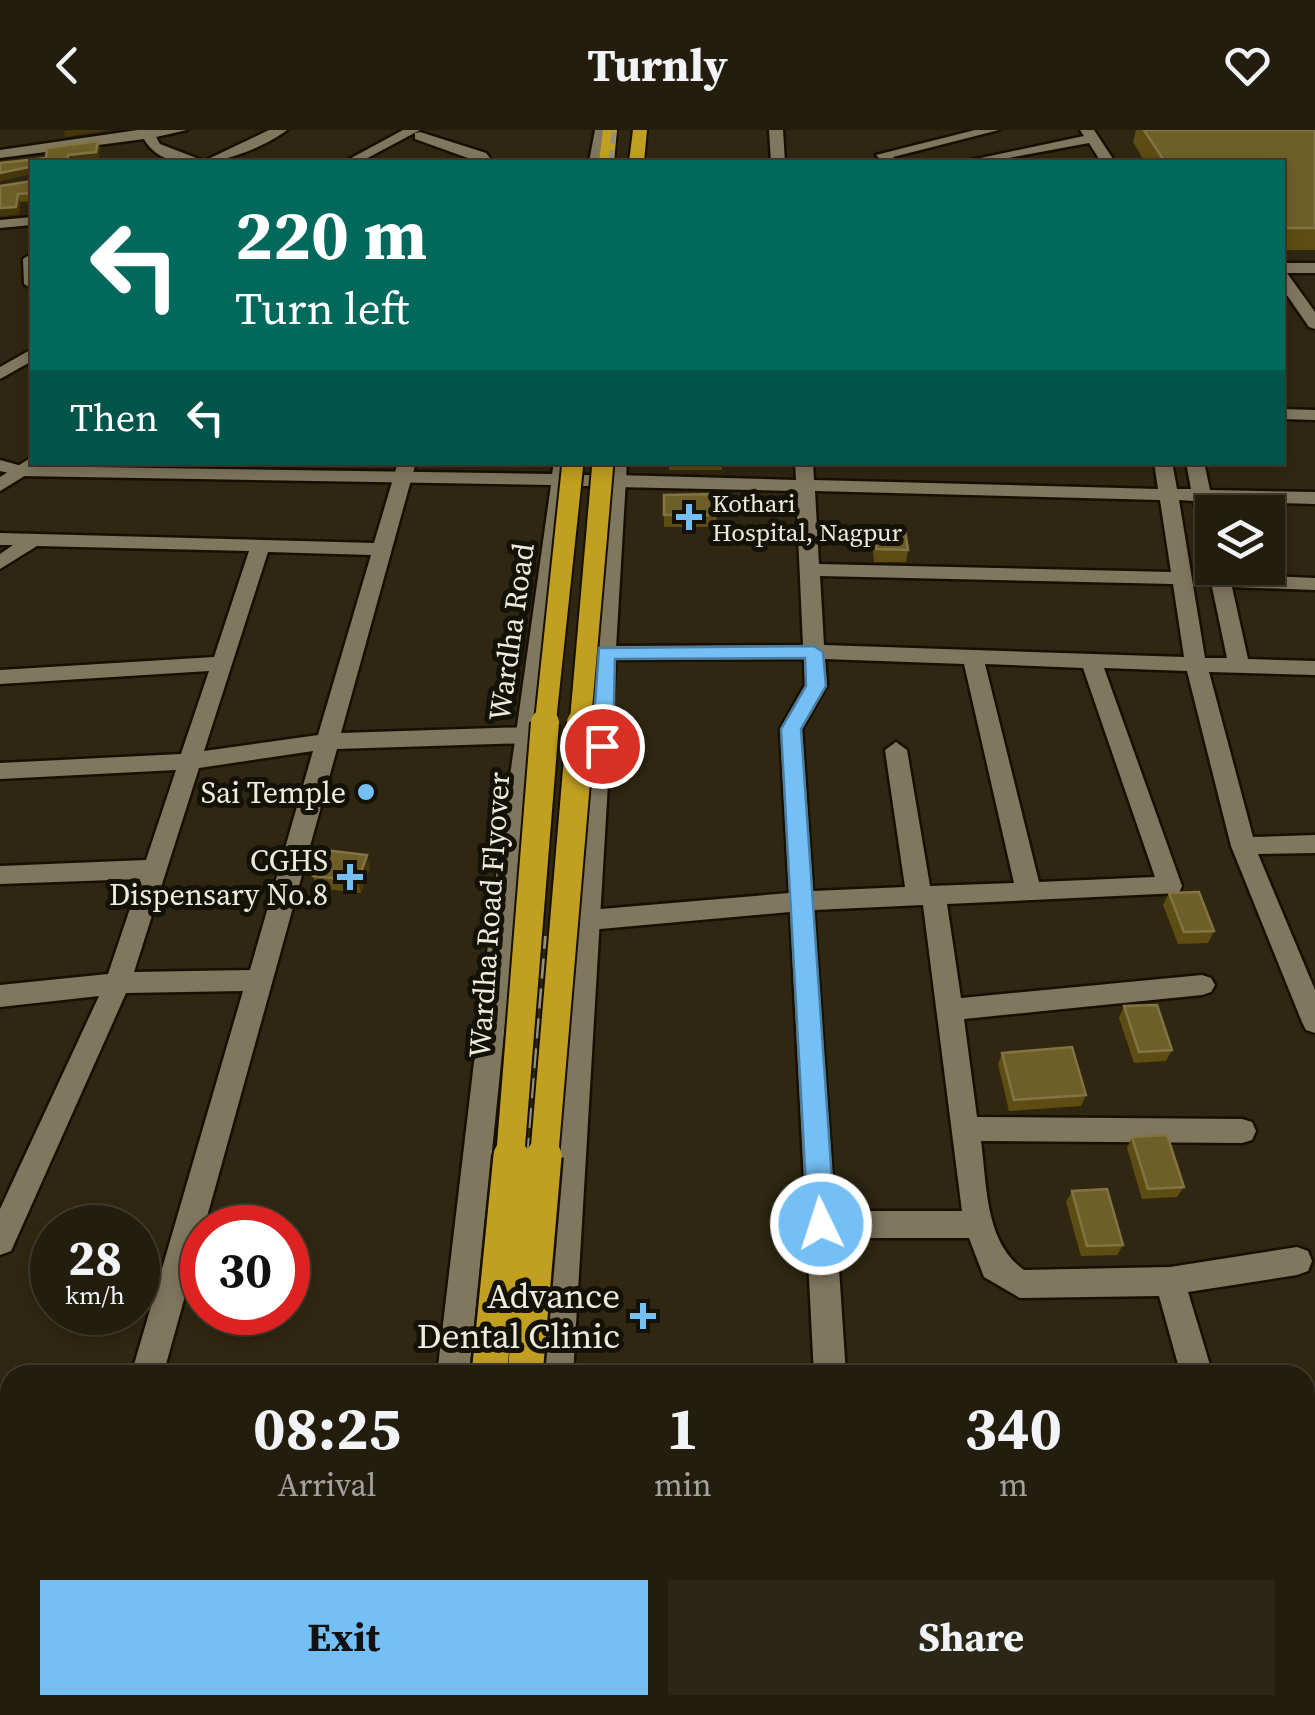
<!DOCTYPE html>
<html lang="en">
<head>
<meta charset="utf-8">
<style>
	:root { --surface:#231d0d; --page:#2b2616; --text:#f1f3f6; --muted:#a3a29d; --line:#403b2e; --accent:#74c0f6 }
	body { margin:0; font-family:"Source Serif 4",serif; background:var(--page); color:var(--text); height:100vh; display:flex; flex-direction:column; font-size:38px; white-space:nowrap }
	* { box-sizing:border-box; margin:0 }
	p { font-size:32px; color:var(--muted) }
	.icon { flex:none; width:55px; height:55px; fill:none; stroke:currentColor; stroke-width:2; stroke-linecap:round; stroke-linejoin:round }
	.map { position:relative; flex:1; overflow:hidden }
	.details { position:absolute; left:0px; top:1235px; width:1315px; height:350px; display:flex; flex-direction:column; background:var(--surface); border-radius:30px 30px 0 0; box-shadow:0 5px 15px #0003,0 0 0 2px var(--line) }
	.details>* { flex:none }
	.guide { position:absolute; left:30px; top:30px; width:1255px; height:305px; border-radius:0px; box-shadow:0 5px 15px #0003,0 0 0 2px var(--line); background:#00695c; color:#fff; overflow:hidden }
	.buttons { position:absolute; left:1195px; top:365px; display:grid; gap:20px }
	.buttons a { display:grid; place-items:center; width:90px; height:90px; border-radius:0px; background:var(--surface); box-shadow:0 5px 15px #0003,0 0 0 2px var(--line); font-size:50px }
	.speed { position:absolute; left:30px; top:1075px; display:flex; gap:20px; font-size:50px; font-weight:700; text-align:center }
	.speed>* { display:grid; place-content:center; width:130px; height:130px; border-radius:50%; background:var(--surface); box-shadow:0 5px 15px #0003,0 0 0 2px var(--line); line-height:1 }
	.speed small { font-size:25px; font-weight:400 }
	.speed .limit { border:15px solid #d22; background:#fff; color:#111 }
	.pin { position:absolute; display:grid; place-items:center; width:85px; height:85px; color:#fff; margin:-42px; border:5px solid #fff; border-radius:50%; box-shadow:0 2px 10px #0007 }
	.me { position:absolute; width:110px; margin:-55px; rotate:356deg; stroke-linejoin:round; filter:drop-shadow(0 0 8px #0008) }
	.turn { display:flex; align-items:center; gap:35px; height:210px; padding:0 40px; font-size:45px }
	.turn .icon { width:130px; height:130px; stroke-width:2.5 }
	.turn b { display:block; font-size:70px; line-height:85px }
	.then { display:flex; align-items:center; height:95px; padding:0 40px; background:#0003; gap:20px; font-size:38px }
	.eta { display:flex; justify-content:space-evenly; align-items:center; height:170px; text-align:center }
	.eta b { font-size:60px; font-weight:700; line-height:70px }
	.primary-button { display:flex; gap:20px; margin-top:auto; padding:20px 40px }
	.primary-button a { flex:1; height:115px; border-radius:0px; background:var(--accent); color:#111; font-size:40px; font-weight:700; line-height:115px; text-align:center }
	.primary-button a+a { background:var(--page); color:var(--text) }
	header { display:flex; justify-content:space-between; align-items:center; height:130px; padding:0 40px; background:var(--surface); font-size:45px; font-weight:700 }
	.map>svg:first-child { display:block }
	.lines { fill:none; stroke-linecap:round; stroke-linejoin:round }
	.minor-casing { stroke:#171000; stroke-width:5 }
	.tertiary-casing { stroke:#171000; stroke-width:5 }
	.trunk-casing { stroke:#171000; stroke-width:4 }
	.minor { fill:#80775f; fill-rule:evenodd }
	.tertiary { fill:#80775f; fill-rule:evenodd }
	.trunk { fill:#c19f20; fill-rule:evenodd }
	.rail-far3 { stroke:#96907e; stroke-width:5; stroke-dasharray:12 6; stroke-linecap:butt }
	.rail-far2 { stroke:#96907e; stroke-width:6; stroke-dasharray:15 8; stroke-linecap:butt }
	.rail-far1 { stroke:#96907e; stroke-width:8; stroke-dasharray:20 10; stroke-linecap:butt }
	.rail { stroke:#96907e; stroke-width:10; stroke-dasharray:26 12; stroke-linecap:butt }
	.trunk-bridge-far2-casing { stroke:#171000; stroke-width:25; stroke-linecap:butt }
	.trunk-bridge-far1-casing { stroke:#171000; stroke-width:32; stroke-linecap:butt }
	.trunk-bridge-casing { stroke:#171000; stroke-width:40; stroke-linecap:butt }
	.trunk-bridge-far2 { stroke:#c19f20; stroke-width:21 }
	.trunk-bridge-far1 { stroke:#c19f20; stroke-width:28 }
	.trunk-bridge { stroke:#c19f20; stroke-width:35 }
	.wall { fill:#5e4d12 }
	.shaded-wall { fill:#453709 }
	.building { fill:#6e5e28; stroke:#827444; stroke-width:2.5 }
	.route { fill:#74c0f6; stroke:#4b7da0; stroke-width:2.5 }
	.poi-dot { fill:#74c0f6; stroke:#141107; stroke-width:4 }
	.labels { text-anchor:middle; dominant-baseline:central; stroke-width:10; stroke-linejoin:round; paint-order:stroke }
	.far-poi-label { font-size:25px; fill:#efebdd; stroke:#141107; text-anchor:start }
	.street-label { font-size:30px; fill:#efebdd; stroke:#141107 }
	.poi-label { font-size:30px; fill:#efebdd; stroke:#141107; text-anchor:end }
	.near-poi-label { font-size:35px; fill:#efebdd; stroke:#141107; text-anchor:end }
</style>
</head>
<body>
<header><svg class="icon" aria-label="back" viewBox="0 0 24 24"><path d="M15 5l-7 7 7 7"/></svg>Turnly<svg class="icon" aria-label="heart" viewBox="0 0 24 24"><path d="M12 20l-8-8c-3-5 5-10 8-4 3-6 11-1 8 4z"/></svg></header>
<div class="map">
<svg width="1315" height="1585" viewBox="0 0 1315 1585">
	<rect width="100%" height="100%" fill="#2f2711"/>
	<g class="lines">
		<g class="minor-casing">
			<path id="minor" d="M138 0H187L156 7 160 14 204 31 269 0H287C254 25 170 55 144 9L0 28V20Z
				M769 0H783L785 32H771Z
				M975 0H999L893 27 898 32H883L876 25Z
				M1080 0H1094L1115 32H1101L1089 13 987 32H962L1084 6Z
				M420 2 486 23 493 32H479L415 9V3Z
				M32 87V95L0 98V90Z
				M31 124 32 125V159L24 154 23 129Z
				M1282 133H1315V143H1287L1315 182V199L1309 197 1282 158Z
				M1282 279 1315 280V290L1282 289Z
				M32 327V332H44L41 336 0 361V347Z
				M398 332H416L341 603 528 597 539 605 528 613 337 619 163 1245H131L243 861 126 863 11 1121 0 1125V1079L99 866 0 877V855L108 844 140 749 0 754V736L146 730 176 640 0 649V633L181 624 209 541 0 554V540L214 527 249 421 37 416 0 439V424L13 415H0V403L374 413ZM268 422 371 425 318 605 204 621ZM313 621 250 840 134 842 199 638Z
				M795 332H813L814 350 1158 359 1154 332H1172L1177 359H1191L1186 332H1204L1210 360 1315 362V374L1213 371 1212 419 1202 413 1194 371 1179 370 1205 528H1227L1208 438 1211 434 1212 438H1228L1229 444 1315 448V460L1232 457 1248 529 1315 531V545L1209 542 1253 707 1315 705V723L1258 724 1315 860V903L1306 900 1302 892 1231 716 1187 541 1104 538 1182 756 1179 763 947 774 961 868 1202 845 1211 848 1215 855 1211 862 1202 865 964 889 977 987 1242 989 1252 992 1256 1001 1252 1010 1242 1013 981 1011C987 1056 985 1113 1024 1140L1170 1137 1297 1117 1308 1121 1312 1131 1308 1141 1297 1145 1188 1162 1213 1245H1181L1159 1166 1020 1168 984 1147 969 1108H837L846 1245H814L790 782 589 800 580 797 577 790 580 783 589 780 789 763 780 599 805 555 804 529 606 530 595 523 606 516 803 515 796 361 617 357 608 351 617 345 796 350ZM815 361 1160 370 1171 442 819 434ZM820 446 1173 454 1184 527 824 515ZM825 529 964 534 1014 753 930 756 907 620 896 612 885 620 905 757 813 761 802 599 827 555ZM985 534 1083 538 1155 747 1039 752ZM923 775 962 1081H835L814 780Z
				M0 1254 10 1255V1287L0 1286Z
				M1315 1350V1384L1305 1385V1351Z
				M29 1575H65L62 1585H26Z
				M833 1575H869V1585H833Z"/>
		</g>
		<g class="tertiary-casing">
			<path id="tertiary" d="M403 0H420L360 32H344Z
				M595 0H609L603 32H589Z
				M32 219V231L0 249V237Z
				M0 330 22 336 552 344 554 332H572L570 345H608L609 332H627L573 1245H541L607 356H569L521 738 469 1245H437L497 738 551 355 21 346 0 341Z
				M398 1575H434L433 1585H397Z
				M516 1575H552L551 1585H515Z"/>
		</g>
		<g class="trunk-casing">
			<path id="trunk" d="M603 0H617L614 32H599Z
				M633 0H647L644 32H629Z
				M1315 1564V1585H1289L1293 1575H1305V1566Z
				M435 1575H475L474 1585H434Z
				M477 1575H517L516 1585H476Z"/>
		</g>
		<use href="#minor" class="minor"/>
		<use href="#tertiary" class="tertiary"/>
		<use href="#trunk" class="trunk"/>
		<path class="rail-far3" d="M611 32 614 0"/>
		<path class="rail-far2" d="M549 596 578 332"/>
		<path class="rail-far1" d="M511 1028 550 593
			M528 1028 545 806"/>
		<path class="rail" d="M492 1245 511 1026
			M512 1245 528 1026
			M487 1575V1585
			M463 1585 464 1575"/>
		<g class="trunk-bridge-far2-casing">
			<path id="trunk-bridge-far2" d="M545 596 573 332
				M580 596 603 332"/>
		</g>
		<g class="trunk-bridge-far1-casing">
			<path id="trunk-bridge-far1" d="M510 1028 545 593
				M544 1028 581 593"/>
		</g>
		<g class="trunk-bridge-casing">
			<path id="trunk-bridge" d="M489 1245 511 1026
				M525 1245 544 1026"/>
		</g>
		<use href="#trunk-bridge-far2" class="trunk-bridge-far2"/>
		<use href="#trunk-bridge-far1" class="trunk-bridge-far1"/>
		<use href="#trunk-bridge" class="trunk-bridge"/>
	</g>
	<path class="wall" d="M1136 0H1315V120H1282V32H1145L1133 12Z
		M98 11 100 19 98 29 70 32H32V71L20 72 19 84 0 86V56L32 51 31 44 0 51V33L46 28 47 18Z
		M669 332H722V340H669Z
		M664 365 717 385 716 397H664Z
		M874 399 908 420 906 432H874L872 412Z
		M370 737 361 763 317 758 313 746Z
		M1169 763 1214 801 1208 813 1178 814 1163 775Z
		M1124 876 1172 920 1166 931 1134 933 1119 888Z
		M1002 923 1086 965 1081 976 1009 981 998 934Z
		M1132 1007 1184 1057 1177 1067 1142 1069 1127 1018Z
		M1072 1061 1123 1115 1117 1125 1081 1126 1066 1072Z
		M1315 1420V1506H1314L1305 1481V1421Z"/>
	<path class="shaded-wall" d="M72 0H103V1L65 7 64 1Z
		M98 11 100 19 98 29 67 32 68 25Z
		M29 37 32 44 0 51V43Z
		M18 64 20 72 19 84 0 86V78Z
		M367 725 370 737 361 763 358 751Z"/>
	<path class="building" d="M1144 0H1315V98H1282V32H1165Z
		M98 11 96 22 68 25 67 32H32V63L18 64 16 77 0 78V56L32 51 29 37 0 43V33L46 28 47 18Z
		M716 364 717 385H664V365Z
		M874 399 905 400 908 420 876 419Z
		M324 720 367 725 358 751 313 746Z
		M1199 762 1214 801 1184 802 1169 763Z
		M1157 875 1172 920 1139 922 1124 876Z
		M1072 917 1086 965 1014 970 1002 923Z
		M1167 1005 1184 1057 1148 1059 1132 1007Z
		M1107 1059 1123 1115 1087 1116 1072 1061Z
		M1315 1420V1458L1305 1431V1421Z"/>
	<path class="route" d="M814 516 823 522 826 556 801 599 835 1094 831 1103 821 1107 812 1103 808 1094 781 599 806 556 805 528 615 529 613 616 602 623 592 616 599 518Z"/>
	<g class="poi-dot">
		<path d="M684 372h10v10h10v10h-10v10h-10v-10h-10v-10h10z"/>
		<circle cx="366" cy="662" r="10"/>
		<path d="M345 732h10v10h10v10h-10v10h-10v-10h-10v-10h10z"/>
		<path d="M638 1171h10v10h10v10h-10v10h-10v-10h-10v-10h10z"/>
	</g>
	<g class="labels">
		<g class="far-poi-label">
			<text x="712" y="373">Kothari<tspan x="712" dy="29">Hospital, Nagpur</tspan></text>
		</g>
		<g class="street-label">
			<text transform="translate(511 502) rotate(-82)">Wardha Road</text>
			<text transform="translate(489 785) rotate(-86)">Wardha Road Flyover</text>
		</g>
		<g class="poi-label">
			<text x="346" y="662">Sai Temple</text>
			<text x="328" y="730">CGHS<tspan x="328" dy="34">Dispensary No.8</tspan></text>
		</g>
		<g class="near-poi-label">
			<text x="620" y="1166">Advance<tspan x="620" dy="40">Dental Clinic</tspan></text>
		</g>
	</g>
</svg>
<div class="buttons">
<a><svg class="icon" aria-label="layers" viewBox="0 0 24 24"><path d="M12 4l9 5-9 5-9-5zM3 14l9 5 9-5"/></svg></a>
</div>
<div class="speed"><div>28<small>km/h</small></div><div class="limit">30</div></div>
<div class="pin" style="left:602px;top:616px;background:#d93025"><svg class="icon" aria-label="arrive" viewBox="0 0 24 24"><path d="M6 21V4h12l-3 4 3 4H6"/></svg></div>
<svg class="me" style="left:821px;top:1094px" viewBox="-20 -20 40 40"><circle r="17" fill="#74c0f6" stroke="#fff" stroke-width="3"/><path d="M0-11L8 9 0 5-8 9z" fill="#fff"/></svg>
<div class="guide">
<div class="turn"><svg class="icon" aria-label="left" viewBox="0 0 24 24"><path d="M17 20v-9H6M10 6l-5 5 5 5"/></svg><div><b>220 m</b>Turn left</div></div>
<div class="then">Then<svg class="icon" aria-label="left" viewBox="0 0 24 24"><path d="M17 20v-9H6M10 6l-5 5 5 5"/></svg></div>
</div>
<section class="details">
<div class="eta">
<div><b>08:25</b><p>Arrival</p></div>
<div><b>1</b><p>min</p></div>
<div><b>340</b><p>m</p></div>
</div>
<div class="primary-button"><a>Exit</a><a>Share</a></div>
</section>
</div>
</body>
</html>
